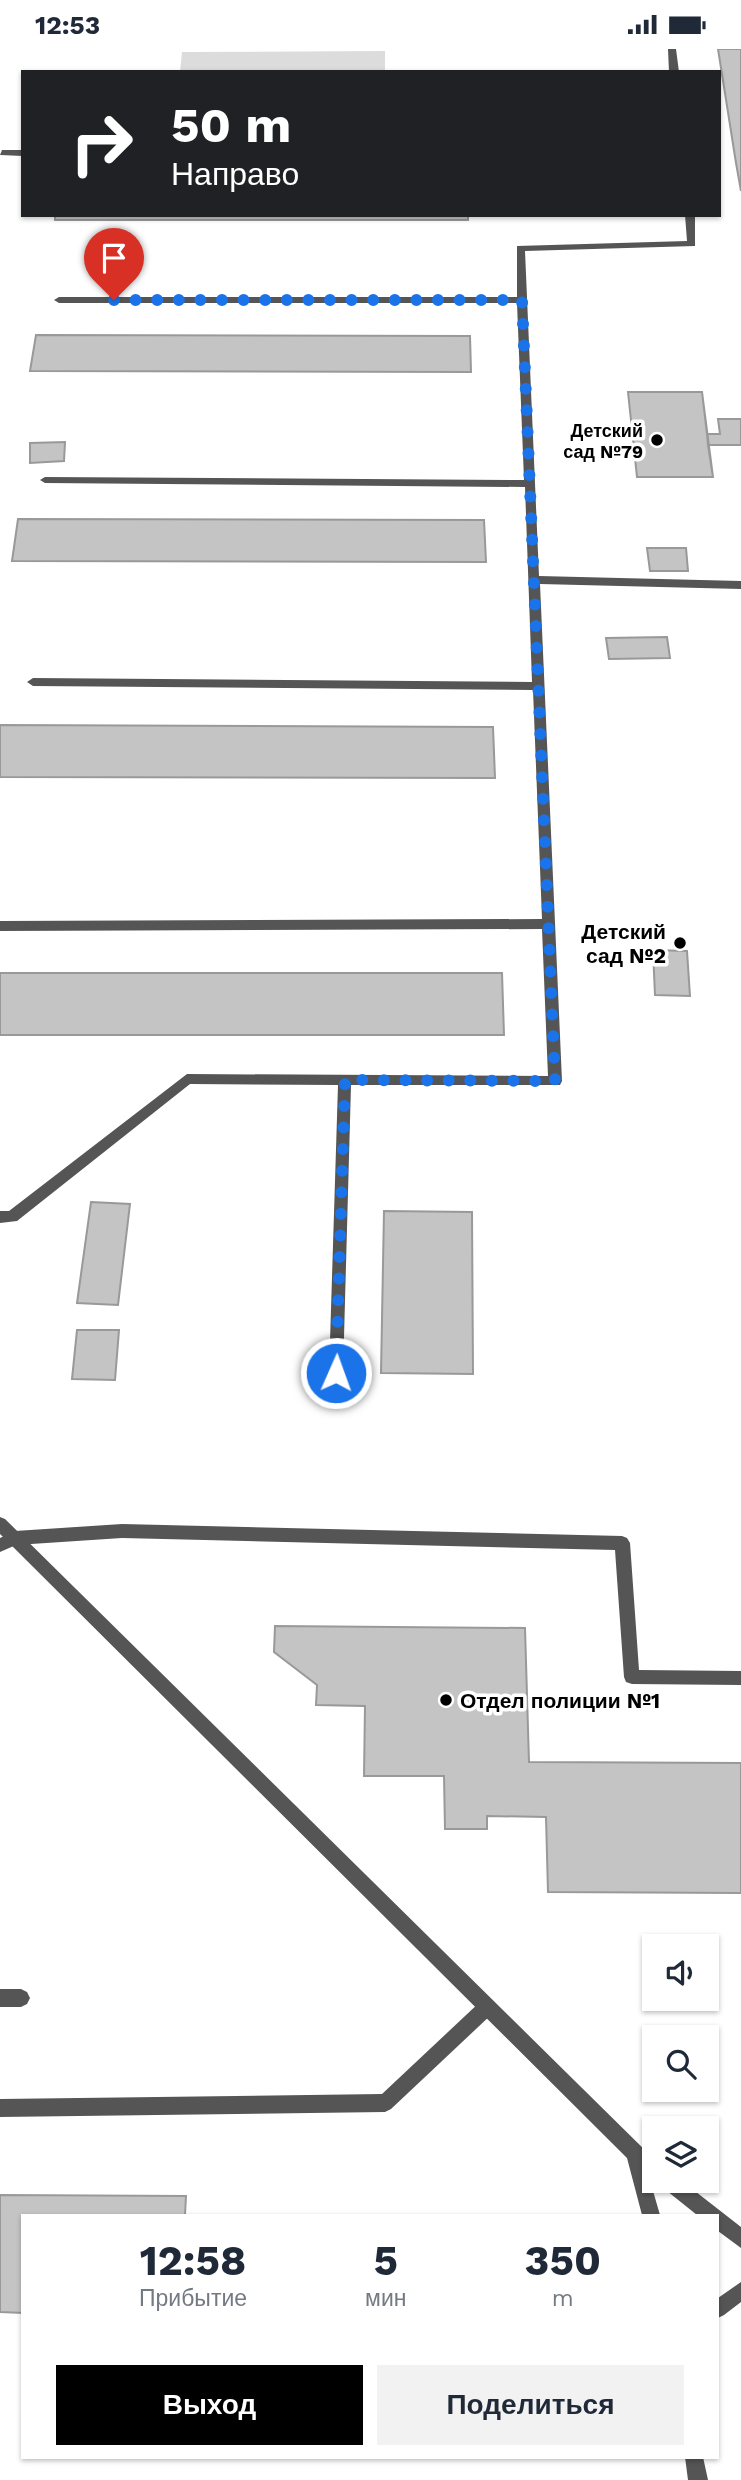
<!DOCTYPE html>
<html lang="ru">
<head>
<meta charset="utf-8">
<style>
	:root { --surface:#fff; --page:#f2f2f3; --text:#1f2937; --muted:#747a83; --accent:#000 }
	body { margin:0; font-family:"Work Sans",sans-serif; background:var(--page); color:var(--text); height:100vh; display:flex; flex-direction:column; font-size:26px; white-space:nowrap }
	* { box-sizing:border-box; margin:0 }
	p { font-size:23px; color:var(--muted) }
	.icon { flex:none; width:38px; height:38px; fill:none; stroke:currentColor; stroke-width:2; stroke-linecap:round; stroke-linejoin:round }
	.map { position:relative; flex:1; overflow:hidden }
	.details { position:absolute; left:21px; top:2165px; width:698px; height:245px; display:flex; flex-direction:column; background:var(--surface); border-radius:0px; box-shadow:0 2px 5px #0004 }
	.details>* { flex:none }
	.hud { position:absolute; left:21px; top:21px; width:700px; height:147px; border-radius:0px; box-shadow:0 2px 5px #0004; background:#202124; color:#fff; overflow:hidden }
	.tools { position:absolute; left:642px; top:1885px; display:grid; gap:14px }
	.tools a { display:grid; place-items:center; width:77px; height:77px; border-radius:0px; background:var(--surface); box-shadow:0 2px 5px #0004; font-size:35px }
	.pin { position:absolute; display:grid; place-items:center; width:60px; height:60px; color:#fff; margin:-72px -30px; border-radius:50% 50% 50% 0; rotate:-45deg; box-shadow:0 0 7px #0007 }
	.pin .icon { rotate:45deg }
	.me { position:absolute; width:77px; margin:-38px; rotate:2deg; stroke-linejoin:round; filter:drop-shadow(0 0 5px #0008) }
	.turn { display:flex; align-items:center; gap:24px; height:147px; padding:0 35px; font-size:32px }
	.turn .icon { width:91px; height:91px; stroke-width:2.5 }
	.turn b { display:block; font-size:49px; line-height:60px }
	.eta { display:flex; justify-content:space-evenly; align-items:center; height:119px; text-align:center }
	.eta b { font-size:42px; font-weight:700; line-height:49px }
	.action { display:flex; gap:14px; margin-top:auto; padding:14px 35px }
	.action a { flex:1; height:80px; border-radius:0px; background:var(--accent); color:#fff; font-size:28px; font-weight:700; line-height:80px; text-align:center }
	.action a+a { background:var(--page); color:var(--text) }
	.status { display:flex; justify-content:space-between; align-items:center; height:49px; padding:0 35px; background:var(--surface); direction:ltr }
	.status svg { height:19px; fill:currentColor }
	.map>svg:first-child { display:block }
	.green { fill:#dcdcdc }
	.building { fill:#c4c4c4; stroke:#999; stroke-width:2 }
	.lines { fill:none; stroke-linecap:round; stroke-linejoin:round }
	.lane { fill:#555; fill-rule:evenodd }
	.street { fill:#555; fill-rule:evenodd }
	.route { stroke:#1a73e8; stroke-width:12; stroke-dasharray:0 21.6 }
	.poi-dot { fill:#000; stroke:#fff; stroke-width:2.5 }
	.labels { text-anchor:middle; dominant-baseline:central; stroke-width:7; stroke-linejoin:round; paint-order:stroke }
	.far-poi-label { font-size:18px; font-weight:bold; fill:#000; stroke:#fff; text-anchor:end }
	.poi-label { font-size:21px; font-weight:bold; fill:#000; stroke:#fff; text-anchor:end }
</style>
</head>
<body>
<div class="status"><b>12:53</b><svg viewBox="0 0 49 12"><path d="M0 12V9h3v3zM5 12V6h3v6zM10 12V3h3v9zM15 12V0h3v12zM26 1h20v11H26zM47 4h2v5h-2z"/></svg></div>
<div class="map">
<svg width="741" height="2431" viewBox="0 0 741 2431">
	<rect width="100%" height="100%" fill="#fff"/>
	<path class="green" d="M385 2V23H180L182 3Z"/>
	<path class="building" d="M718 0H741V142L736 114Z
		M55 166H468V171H55Z
		M55 166H468V171H55Z
		M36 286 470 287 471 323 30 322Z
		M628 343H702L707 385H720L718 370H741V396H708L713 428H637Z
		M628 343H702L713 428H637Z
		M718 370H741V396H708L707 385H720Z
		M65 393 64 412 30 414V394Z
		M18 470 484 471 486 513 12 512Z
		M647 499H686L688 522H650Z
		M667 588 670 609 609 610 606 589Z
		M0 676 493 678 495 729 0 728Z
		M653 901 687 902 690 947 655 946Z
		M0 924H502L504 986H0Z
		M91 1153 130 1155 118 1256 77 1254Z
		M384 1162 472 1163 473 1325 381 1324Z
		M77 1281H119L115 1331 72 1330Z
		M275 1577 525 1579 529 1713 741 1714V1844L548 1843 546 1768 487 1767V1780H445L444 1727H364L365 1657 316 1656 317 1636 274 1603Z
		M0 2146 186 2147 185 2166H23V2264L0 2263Z"/>
	<g class="lines">
		<path class="lane" d="M668 0H676L679 23H669Z
			M23 101V107L0 106 2 101Z
			M685 166H695V197L525 202 539 527 741 532V540L540 535 562 1032 560 1036H351L343 1324 341 1328 336 1330 331 1328 329 1324 338 1036 190 1035 17 1172 0 1174V1162H9L187 1025 548 1027 542 880 0 882V872L542 870 533 641 33 637 27 633 33 629 532 633 525 438 45 434 40 431 45 428 524 431 517 254H59L54 251 59 248H517V197L687 192Z
			M122 1475 622 1487 627 1489 630 1494 639 1621 741 1622V1636L632 1635 626 1633 624 1628 615 1501 122 1489 16 1496 0 1503V1489L15 1482Z
			M0 1940H21L27 1943 30 1949 27 1955 21 1958H0Z
			M487 1949 493 1952 496 1958 493 1964 391 2060 385 2063 0 2068V2050L382 2045 481 1952Z"/>
		<path class="street" d="M0 1468 5 1470 654 2110V2130L649 2128 660 2166H642L627 2109 0 1485Z
			M659 2132H682L741 2178V2199L718 2182V2166H697L662 2138Z
			M741 2233V2253L724 2266 718 2269V2249Z
			M685 2408H703L708 2431H688Z"/>
	</g>
	<g class="lines">
		<path class="route" d="M114 251H522L555 1032 345 1031 336 1324"/>
	</g>
	<g class="poi-dot">
		<circle cx="657" cy="391" r="7"/>
		<circle cx="680" cy="894" r="7"/>
		<circle cx="446" cy="1651" r="7"/>
	</g>
	<g class="labels">
		<g class="far-poi-label">
			<text x="643" y="381">Детский<tspan x="643" dy="21">сад №79</tspan></text>
		</g>
		<g class="poi-label">
			<text x="666" y="882">Детский<tspan x="666" dy="24">сад №2</tspan></text>
			<text x="460" y="1651" text-anchor="start">Отдел полиции №1</text>
		</g>
	</g>
</svg>
<div class="tools">
<a><svg class="icon" aria-label="sound" viewBox="0 0 24 24"><path d="M4 9h4l5-4v14l-5-4H4zM17 9q2 3 0 6"/></svg></a>
<a><svg class="icon" aria-label="search" viewBox="0 0 24 24"><circle cx="10" cy="10" r="6"/><path d="M15 15l6 6"/></svg></a>
<a><svg class="icon" aria-label="layers" viewBox="0 0 24 24"><path d="M12 4l9 5-9 5-9-5zM3 14l9 5 9-5"/></svg></a>
</div>
<div class="pin" style="left:114px;top:251px;background:#d93025"><svg class="icon" aria-label="arrive" viewBox="0 0 24 24"><path d="M6 21V4h12l-3 4 3 4H6"/></svg></div>
<svg class="me" style="left:336px;top:1324px" viewBox="-20 -20 40 40"><circle r="17" fill="#1a73e8" stroke="#fff" stroke-width="3"/><path d="M0-11L8 9 0 5-8 9z" fill="#fff"/></svg>
<div class="hud">
<div class="turn"><svg class="icon" aria-label="right" viewBox="0 0 24 24"><path d="M7 20v-9h11M14 6l5 5-5 5"/></svg><div><b>50 m</b>Направо</div></div>
</div>
<section class="details">
<div class="eta">
<div><b>12:58</b><p>Прибытие</p></div>
<div><b>5</b><p>мин</p></div>
<div><b>350</b><p>m</p></div>
</div>
<div class="action"><a>Выход</a><a>Поделиться</a></div>
</section>
</div>
</body>
</html>
